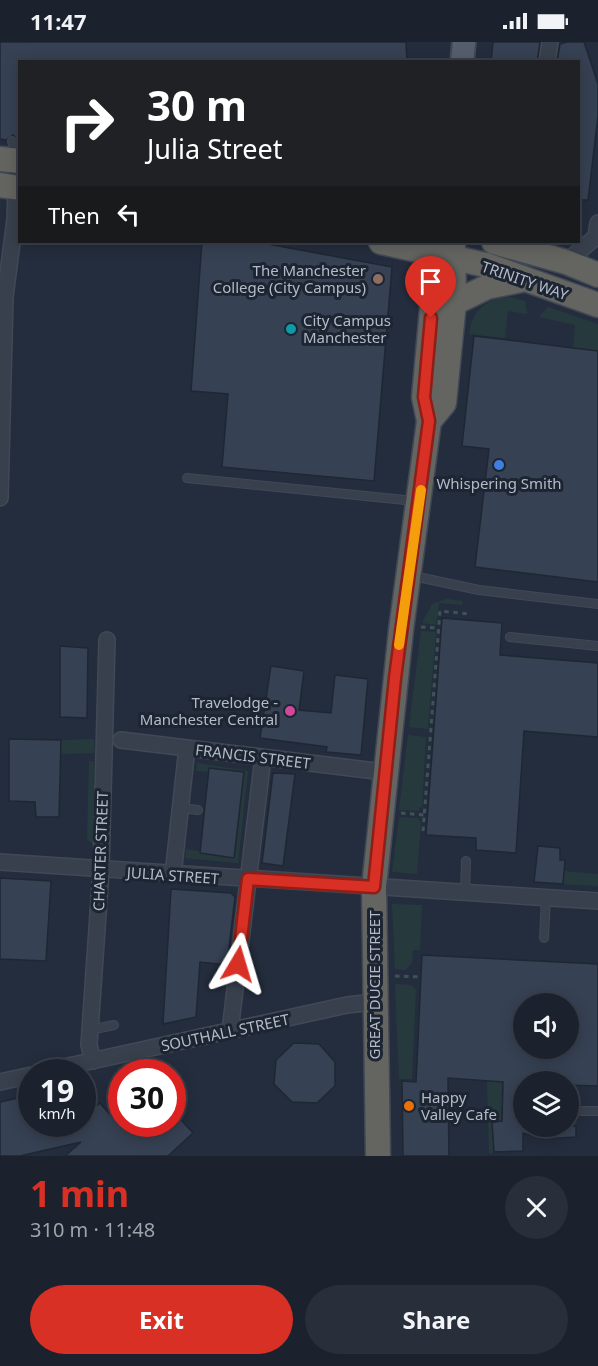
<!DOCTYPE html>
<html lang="en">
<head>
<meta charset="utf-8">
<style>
	:root { --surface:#1b222e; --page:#282f3a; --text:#f1f3f6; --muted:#a0a4aa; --line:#393f4a; --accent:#d93025 }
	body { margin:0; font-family:"Noto Sans",sans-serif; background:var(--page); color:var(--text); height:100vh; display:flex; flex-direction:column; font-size:22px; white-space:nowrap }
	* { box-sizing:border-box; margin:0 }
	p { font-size:20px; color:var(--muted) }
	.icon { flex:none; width:33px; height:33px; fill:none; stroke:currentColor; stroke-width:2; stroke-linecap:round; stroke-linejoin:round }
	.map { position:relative; height:1114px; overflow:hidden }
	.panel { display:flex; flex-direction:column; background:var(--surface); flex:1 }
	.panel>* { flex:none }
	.banner { position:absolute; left:18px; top:18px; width:562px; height:183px; border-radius:0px; box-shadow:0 3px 15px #0003,0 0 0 2px var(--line); background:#202124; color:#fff; overflow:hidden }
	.buttons { position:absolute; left:513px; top:951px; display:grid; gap:12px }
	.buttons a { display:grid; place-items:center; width:66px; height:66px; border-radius:50%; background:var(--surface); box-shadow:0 3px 15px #0003,0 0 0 2px var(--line); font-size:30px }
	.speed { position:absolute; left:18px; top:1017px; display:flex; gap:12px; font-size:30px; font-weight:700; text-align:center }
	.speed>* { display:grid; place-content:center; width:78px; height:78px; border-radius:50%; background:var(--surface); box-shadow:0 3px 15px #0003,0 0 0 2px var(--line); line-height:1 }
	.speed small { font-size:15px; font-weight:400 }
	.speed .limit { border:9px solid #d22; background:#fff; color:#111 }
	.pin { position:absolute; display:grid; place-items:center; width:51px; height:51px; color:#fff; margin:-62px -26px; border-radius:50% 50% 50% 0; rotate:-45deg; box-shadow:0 0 6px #0007 }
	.pin .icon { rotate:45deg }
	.me { position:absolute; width:66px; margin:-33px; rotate:7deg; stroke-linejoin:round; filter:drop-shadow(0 0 4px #0008) }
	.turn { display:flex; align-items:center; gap:21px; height:126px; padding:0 30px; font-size:27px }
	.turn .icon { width:78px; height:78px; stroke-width:2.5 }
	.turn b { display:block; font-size:42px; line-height:51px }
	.then { display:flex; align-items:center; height:57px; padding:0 30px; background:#0003; gap:12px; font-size:22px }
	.round { display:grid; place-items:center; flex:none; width:63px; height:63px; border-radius:32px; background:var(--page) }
	.summary { display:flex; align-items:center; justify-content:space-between; height:102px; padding:0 30px }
	h1 { font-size:36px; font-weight:700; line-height:45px; color:var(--accent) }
	.action { display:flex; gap:12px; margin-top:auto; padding:12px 30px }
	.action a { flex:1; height:69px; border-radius:36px; background:var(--accent); color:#fff; font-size:24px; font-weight:700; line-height:69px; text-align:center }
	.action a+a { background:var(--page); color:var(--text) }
	.status { display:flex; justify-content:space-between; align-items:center; height:42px; padding:0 30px; background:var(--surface); direction:ltr }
	.status svg { height:16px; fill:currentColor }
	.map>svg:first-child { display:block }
	.green { fill:#263a3e }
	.building { fill:#364153; stroke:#1f2734; stroke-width:1.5; fill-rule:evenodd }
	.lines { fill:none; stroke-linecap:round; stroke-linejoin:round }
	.service-casing { stroke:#414956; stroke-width:10 }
	.minor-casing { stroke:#414956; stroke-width:18 }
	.primary-casing { stroke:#414956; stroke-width:26 }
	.trunk-casing { stroke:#404855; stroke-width:27 }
	.path { stroke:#3f5356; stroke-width:3; stroke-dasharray:4.5 4.5; stroke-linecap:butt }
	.service { stroke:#38404d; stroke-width:8 }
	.minor { stroke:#38404d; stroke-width:15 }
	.primary { stroke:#565e6d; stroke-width:22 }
	.trunk { stroke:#646461; stroke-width:24 }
	.route-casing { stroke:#8d1f18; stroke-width:15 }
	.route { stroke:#d93025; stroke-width:10 }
	.slow { stroke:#f59e0b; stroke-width:10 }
	.education-dot { fill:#8d6e63; stroke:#1d2532; stroke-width:2 }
	.culture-dot { fill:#0f9aa8; stroke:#1d2532; stroke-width:2 }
	.shop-dot { fill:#3f7fe0; stroke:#1d2532; stroke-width:2 }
	.hotel-dot { fill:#d1479c; stroke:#1d2532; stroke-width:2 }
	.food-dot { fill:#e8710a; stroke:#1d2532; stroke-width:2 }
	.labels { text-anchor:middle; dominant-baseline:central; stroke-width:6; stroke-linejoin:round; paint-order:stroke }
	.poi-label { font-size:15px; fill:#b4bbc8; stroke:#1d2532; text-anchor:end }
	.street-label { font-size:15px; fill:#b4bbc8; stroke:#1d2532 }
</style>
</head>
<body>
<div class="status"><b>11:47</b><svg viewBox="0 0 49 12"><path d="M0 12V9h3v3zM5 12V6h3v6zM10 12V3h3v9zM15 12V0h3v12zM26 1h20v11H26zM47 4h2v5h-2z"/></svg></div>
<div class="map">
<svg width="598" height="1114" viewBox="0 0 598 1114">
	<rect width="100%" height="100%" fill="#242d3d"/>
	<path class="green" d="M511 255 525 259 527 272 508 269 505 296 469 292C473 267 487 256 511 255Z
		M548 265 598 282V309L573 306 575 283 539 275Z
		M447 557 463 559 462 563 439 561 436 583 422 581 432 562Z
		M421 589 436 590 428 687 409 685Z
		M408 693 426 695 422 766 419 765V769L399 768Z
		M94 697V711L60 712 61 698Z
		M89 719H94L93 802 87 798Z
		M197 721 248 729 238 821 185 816 186 807 235 815 244 730 210 726 209 730 196 729Z
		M399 775 418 776 421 780 417 832 392 830Z
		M564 829 598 832V844L563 842Z
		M392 862 422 863 420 908H413L412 921 405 928 395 927Z
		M395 942 411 943 416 948 412 1037H399Z
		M487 1039 503 1040 502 1079 492 1080 494 1110 489 1112Z"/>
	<path class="building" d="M0 0H406L407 20H20V100L13 93 6 98 0 97Z
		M493 0H540L537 20H491Z
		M567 0H584L598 42V74L588 158H579V20H557L560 2Z
		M202 200H257L392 225 374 439 222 425 228 352 191 349Z
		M474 294 598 309V540L475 525 489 407 462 404Z
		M442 576 502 581 500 613 598 621V695L524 689 516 811 476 808V796L426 793Z
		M60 604 88 606 87 676 60 675Z
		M271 624 304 629 299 668 331 671 335 633 368 637 361 713 326 710 327 705 260 696Z
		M9 697 61 698 59 775H36L35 760 9 759Z
		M209 726 244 730 234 816 200 811Z
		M273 731 295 732 283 824 262 821Z
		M538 804 560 806V818H565L563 842 534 840Z
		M0 836 51 839 46 919 0 917Z
		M171 847 231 851 235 855 227 923 200 920 196 975 163 982Z
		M422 913 598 922V1044L568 1043V1040H524V1084H576V1095L544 1097 523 1091V1109L494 1110 492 1080 502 1079 503 1040 448 1036 449 1114H403L402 1039 416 1040ZM524 962H568V1006H524Z
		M294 1001 319 1002 335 1020V1044L317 1061 292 1060 274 1042 276 1018Z
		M82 1051 95 1065 100 1061 118 1082H172V1068L193 1091 168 1114H65L81 1100 20 1114H0V1060L32 1053V1082H82Z"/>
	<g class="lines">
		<g class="service-casing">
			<path id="service" d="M12 99 16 115
				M187 436 415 459
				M413 534 479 548 598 562
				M510 595 598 604
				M180 766 198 768
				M465 851 466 819
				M544 896 546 856
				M90 988 114 983
				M581 1069H598"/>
		</g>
		<g class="minor-casing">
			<path id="minor" d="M547 20 550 0
				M566 220 596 195 598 181
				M0 456 5 255 15 177 17 119
				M121 698 384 730
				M0 820 598 859
				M173 833 187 706
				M230 989 263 715
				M93 1019 89 1003 101 828 107 598
				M41 1030 347 963 374 960
				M0 1040 32 1033"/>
		</g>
		<g class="primary-casing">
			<path id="primary" d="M462 20 464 0"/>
		</g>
		<g class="trunk-casing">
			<path id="trunk" d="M0 117 20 119
				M0 143 20 146
				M381 200 486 223 598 263
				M494 200 566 220 598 233
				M454 261 487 245 521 238
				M429 379 444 361 454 261 453 201
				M378 1114 374 845 401 588 429 379 424 355 433 256 431 200"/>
		</g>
		<path class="path" d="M421 585 439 586
			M401 771 424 773
			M423 789 440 569 470 572
			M395 934 421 935"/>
		<use href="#service" class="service"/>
		<use href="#minor" class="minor"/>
		<use href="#primary" class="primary"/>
		<use href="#trunk" class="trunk"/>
	</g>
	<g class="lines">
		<g class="route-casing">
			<path id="route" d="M238 922 248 837 374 845 395 636 429 379 424 355 431 276"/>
		</g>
		<use href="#route" class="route"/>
		<path class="slow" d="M399 603 421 448"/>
	</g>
	<circle class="education-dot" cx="378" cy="237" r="6"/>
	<circle class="culture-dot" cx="291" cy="287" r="6"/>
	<circle class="shop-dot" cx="499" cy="423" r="6"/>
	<circle class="hotel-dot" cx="290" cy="669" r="6"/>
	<circle class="food-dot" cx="409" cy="1064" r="6"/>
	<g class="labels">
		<g class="poi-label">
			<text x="366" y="228">The Manchester<tspan x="366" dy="17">College (City Campus)</tspan></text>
			<text x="303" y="278" text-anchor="start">City Campus<tspan x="303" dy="17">Manchester</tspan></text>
			<text x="499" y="441" text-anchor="middle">Whispering Smith</text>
			<text x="278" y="660">Travelodge -<tspan x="278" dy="17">Manchester Central</tspan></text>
			<text x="421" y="1055" text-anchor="start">Happy<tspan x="421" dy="17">Valley Cafe</tspan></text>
		</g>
		<g class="street-label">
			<text transform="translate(525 238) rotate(19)">TRINITY WAY</text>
			<text transform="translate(253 714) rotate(7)">FRANCIS STREET</text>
			<text transform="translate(100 809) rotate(-88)">CHARTER STREET</text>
			<text transform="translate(173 833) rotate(4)">JULIA STREET</text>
			<text transform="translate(374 943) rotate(-90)">GREAT DUCIE STREET</text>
			<text transform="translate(225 990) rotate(-12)">SOUTHALL STREET</text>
		</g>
	</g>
</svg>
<div class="buttons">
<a><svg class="icon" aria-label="sound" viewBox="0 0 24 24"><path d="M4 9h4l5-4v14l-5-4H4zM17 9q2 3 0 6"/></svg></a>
<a><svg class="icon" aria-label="layers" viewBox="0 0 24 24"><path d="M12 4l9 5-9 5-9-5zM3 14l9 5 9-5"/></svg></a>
</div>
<div class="speed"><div>19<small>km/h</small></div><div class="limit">30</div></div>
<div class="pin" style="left:431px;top:276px;background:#d93025"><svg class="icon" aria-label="arrive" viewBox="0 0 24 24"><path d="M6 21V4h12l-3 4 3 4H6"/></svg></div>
<svg class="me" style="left:238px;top:922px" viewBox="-20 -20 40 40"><path d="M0-17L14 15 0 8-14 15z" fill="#d93025" stroke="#fff" stroke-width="4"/></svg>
<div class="banner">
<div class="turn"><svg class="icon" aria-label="right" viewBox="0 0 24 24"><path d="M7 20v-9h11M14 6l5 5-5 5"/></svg><div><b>30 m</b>Julia Street</div></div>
<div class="then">Then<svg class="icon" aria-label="left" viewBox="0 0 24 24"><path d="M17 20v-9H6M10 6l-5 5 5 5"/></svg></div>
</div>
</div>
<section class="panel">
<div class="summary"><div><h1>1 min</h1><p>310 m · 11:48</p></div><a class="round"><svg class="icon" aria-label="close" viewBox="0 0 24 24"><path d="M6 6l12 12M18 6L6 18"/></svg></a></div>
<div class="action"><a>Exit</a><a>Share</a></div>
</section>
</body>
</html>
